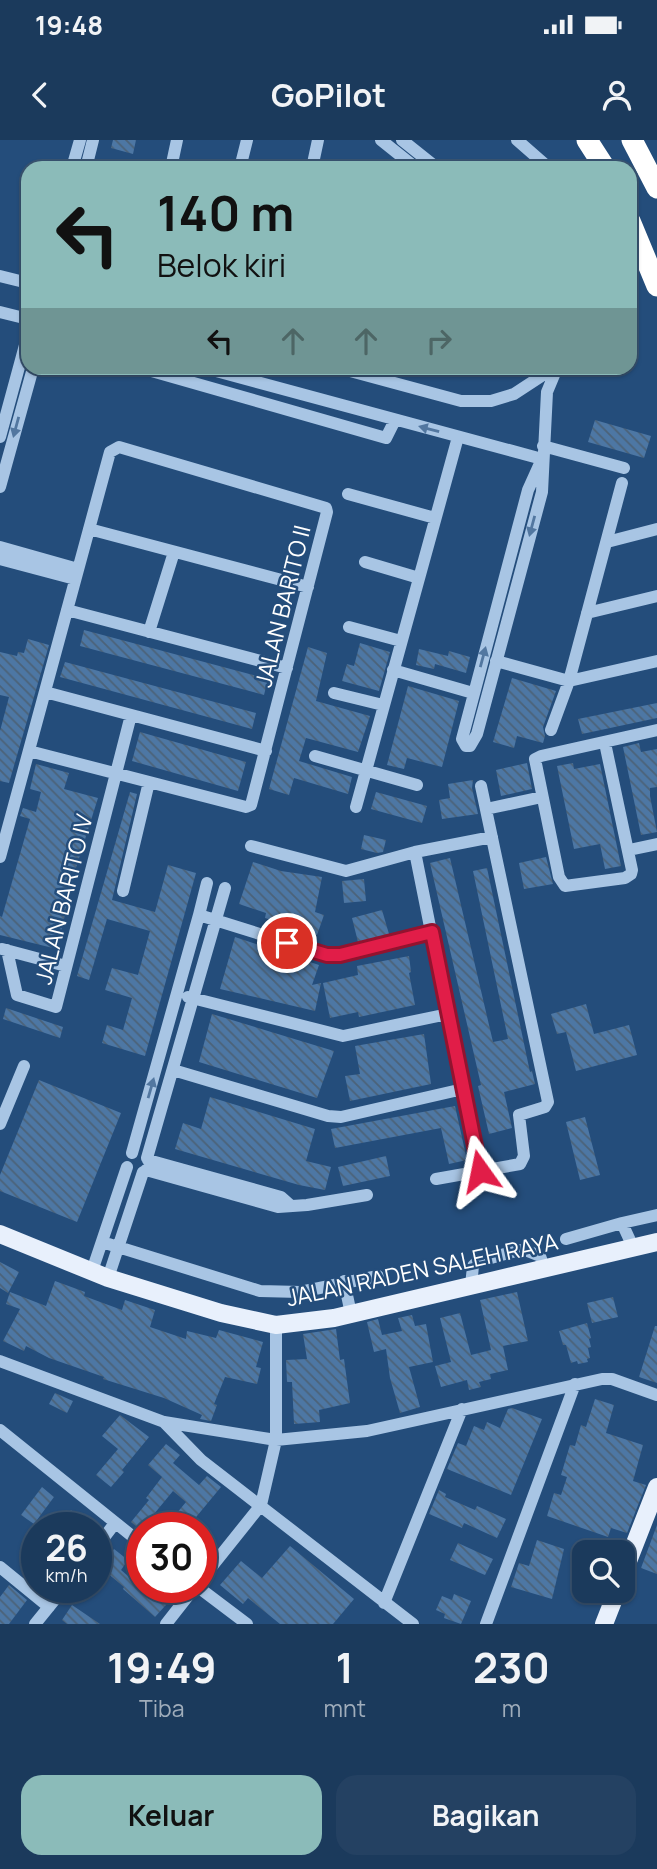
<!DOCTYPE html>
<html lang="id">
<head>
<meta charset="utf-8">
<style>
	:root { --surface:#1b3a5c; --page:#244162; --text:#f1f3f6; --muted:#a0adbb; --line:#395472; --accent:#8bbbb9 }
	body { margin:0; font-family:Manrope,sans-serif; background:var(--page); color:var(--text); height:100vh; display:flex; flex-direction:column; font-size:26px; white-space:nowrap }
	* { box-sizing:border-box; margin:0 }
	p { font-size:23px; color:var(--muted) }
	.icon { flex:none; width:38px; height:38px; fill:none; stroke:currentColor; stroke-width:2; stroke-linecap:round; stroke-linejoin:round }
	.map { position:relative; height:1484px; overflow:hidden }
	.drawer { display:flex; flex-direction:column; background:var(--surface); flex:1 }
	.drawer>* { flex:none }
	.banner { position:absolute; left:21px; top:21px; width:616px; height:214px; border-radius:21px; box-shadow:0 2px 5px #0004,0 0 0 2px var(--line); background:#8bbbb9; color:#111; overflow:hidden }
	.fabs { position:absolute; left:572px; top:1400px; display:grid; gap:14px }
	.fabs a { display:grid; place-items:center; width:63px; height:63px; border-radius:14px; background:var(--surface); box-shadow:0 2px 5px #0004,0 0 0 2px var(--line); font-size:35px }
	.speed { position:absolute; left:21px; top:1372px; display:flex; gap:14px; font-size:35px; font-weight:700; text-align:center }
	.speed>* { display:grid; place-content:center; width:91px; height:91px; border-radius:50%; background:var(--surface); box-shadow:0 2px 5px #0004,0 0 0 2px var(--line); line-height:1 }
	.speed small { font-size:18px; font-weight:400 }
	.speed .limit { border:10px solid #d22; background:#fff; color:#111 }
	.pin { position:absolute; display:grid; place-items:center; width:60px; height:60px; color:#fff; margin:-30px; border:4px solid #fff; border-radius:50%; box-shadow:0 2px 7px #0007 }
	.me { position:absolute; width:77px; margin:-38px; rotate:348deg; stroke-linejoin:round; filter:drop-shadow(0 0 5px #0008) }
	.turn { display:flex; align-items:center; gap:24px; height:147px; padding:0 21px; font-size:32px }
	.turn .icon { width:91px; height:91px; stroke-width:2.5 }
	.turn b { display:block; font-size:49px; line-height:60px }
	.lanes { display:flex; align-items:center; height:66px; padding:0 21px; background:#0003; justify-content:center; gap:35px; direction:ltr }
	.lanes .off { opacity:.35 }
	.eta { display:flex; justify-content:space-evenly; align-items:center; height:119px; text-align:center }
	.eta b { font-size:42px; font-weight:700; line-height:49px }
	.button { display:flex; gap:14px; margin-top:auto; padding:14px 21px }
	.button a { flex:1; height:80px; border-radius:21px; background:var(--accent); color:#111; font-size:28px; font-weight:700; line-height:80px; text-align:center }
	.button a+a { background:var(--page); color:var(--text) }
	.status { display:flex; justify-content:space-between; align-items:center; height:49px; padding:0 35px; background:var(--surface); direction:ltr }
	.status svg { height:19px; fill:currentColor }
	header { display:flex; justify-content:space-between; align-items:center; height:91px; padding:0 21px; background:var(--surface); font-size:32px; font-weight:700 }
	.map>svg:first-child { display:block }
	.building { fill:url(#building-back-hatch); fill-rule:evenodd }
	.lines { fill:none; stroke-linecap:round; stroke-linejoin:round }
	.minor { stroke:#a8c5e4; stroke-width:12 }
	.major { stroke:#e8f0fc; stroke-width:18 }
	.highway { stroke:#fff; stroke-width:21 }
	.oneway { fill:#5277a0 }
	.route-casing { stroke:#92132f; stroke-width:18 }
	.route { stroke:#e11d48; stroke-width:12 }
	.labels { text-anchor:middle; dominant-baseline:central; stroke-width:5; stroke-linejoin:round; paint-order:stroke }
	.street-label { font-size:23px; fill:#fff; stroke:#244d7b }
</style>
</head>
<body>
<div class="status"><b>19:48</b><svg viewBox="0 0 49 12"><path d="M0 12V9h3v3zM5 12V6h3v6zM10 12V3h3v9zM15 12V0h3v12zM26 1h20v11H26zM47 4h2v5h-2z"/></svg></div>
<header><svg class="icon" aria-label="back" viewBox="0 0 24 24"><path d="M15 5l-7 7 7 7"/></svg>GoPilot<svg class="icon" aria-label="person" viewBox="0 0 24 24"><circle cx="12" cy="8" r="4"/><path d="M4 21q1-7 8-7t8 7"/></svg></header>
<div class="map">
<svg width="657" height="1484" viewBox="0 0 657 1484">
	<defs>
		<pattern id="building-back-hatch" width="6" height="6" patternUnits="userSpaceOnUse" patternTransform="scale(1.75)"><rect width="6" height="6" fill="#4d77a4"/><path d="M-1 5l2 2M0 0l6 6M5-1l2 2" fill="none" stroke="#4c6278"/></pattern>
	</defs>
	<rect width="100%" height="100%" fill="#244d7b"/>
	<path class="building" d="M113 0H136L133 14 111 8Z
		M595 280 651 296 644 318 588 302Z
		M84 490 268 539 264 555 80 506Z
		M28 499 49 505 9 643 0 641V591L9 557 0 555V512L17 516 18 512 24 513Z
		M360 503 390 512 379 551 342 541 347 524 354 526Z
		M308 507 327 513 316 561 370 576 358 612 306 598 299 621 352 637 348 654 294 638 289 655 269 649Z
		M419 509 448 516 449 511 470 517 466 533 435 524 434 529 416 525Z
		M65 522 256 573 252 589 60 537Z
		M512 538 556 551 543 587 545 596 543 603 517 596 514 608 493 602Z
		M408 546 459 561 442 627 407 618 404 629 387 625Z
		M657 563V578L582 594 578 579Z
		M140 592 246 622 238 651 132 621Z
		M639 603 641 612 657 609V647L650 648V656L657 692 641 695 623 607Z
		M527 623 532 649 501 656 496 630Z
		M573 623 574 629 600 624 621 726 605 729 600 704 574 709 557 626Z
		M36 624 69 633 64 649 98 658 76 728 57 809 0 795V776L2 777 30 679 20 676 23 668 36 672 41 652 30 649Z
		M473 640 472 648 478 674 442 679 439 660 450 658 448 644Z
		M130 652 137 654 112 760 155 772 168 725 196 733 145 916 102 903 107 885 123 890 132 858 105 850 112 828 138 835 150 791 107 779 89 840 77 836Z
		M376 652 427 666 422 683 371 669Z
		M364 695 386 700 383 712 377 713 361 709Z
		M546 717 553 744 524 749 519 723Z
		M450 718 493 902 508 899 473 731 487 728 530 932 532 931 535 944 504 952 512 988 489 994 478 946 481 945 430 723Z
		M253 722 281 731 322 737 315 772 324 775 317 795 265 778 266 773 239 764Z
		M364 739 366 761 344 763 342 741Z
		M382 770 389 794 358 802 352 778Z
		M235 797 319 825 312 845 321 843 315 871 220 849Z
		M409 816 411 832 409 833 415 865 359 877 358 872 330 878 323 843 358 835 357 826Z
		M586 864 594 894 629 885 637 915 576 931 566 892 557 894 551 874Z
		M6 868 63 887 60 898 3 879Z
		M212 874 334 911 317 958 199 922Z
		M424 894 431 944 350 961 345 936 360 934 355 906Z
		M39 940 121 973 77 1082 0 1051V1035Z
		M210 957 315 989 306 1021 331 1027 325 1050 299 1045 175 1009 183 983 201 989Z
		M455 966 467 1020 449 1024 441 988 335 1008 331 989Z
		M585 977 600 1035 580 1040 566 982Z
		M386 1016 390 1036 343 1046 338 1027Z
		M0 1122 19 1132 8 1153 0 1148Z
		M55 1141 85 1152 84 1156 122 1170 125 1160 155 1170 150 1187 186 1199 187 1191 216 1198 219 1190 263 1202 256 1227 261 1228 257 1244 225 1237 214 1264 217 1265 211 1281 200 1279 202 1275 164 1258 103 1239 104 1237 49 1218 26 1206 24 1211 3 1201 20 1169 6 1164 10 1152 46 1166Z
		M517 1152 528 1201 503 1206 508 1230 490 1234 491 1239 479 1242 481 1247 469 1250 467 1240 441 1247 435 1226 451 1222 440 1178 460 1173 471 1215 491 1210 480 1160Z
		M613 1157 618 1177 592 1183 587 1163Z
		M412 1175 415 1186 426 1184 433 1222 409 1227 420 1267 400 1273 390 1238 386 1209 374 1212 367 1182 378 1179 382 1195 402 1191 398 1178Z
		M587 1183 591 1198 589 1199 591 1207 588 1208 590 1218 587 1219 588 1222 578 1224 577 1221 571 1223 566 1205H563L559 1191Z
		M655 1186H657V1243L639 1237Z
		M336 1189 340 1220 344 1219 350 1263 319 1270 320 1282 294 1284 292 1242H287L286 1220 307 1219 303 1194Z
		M55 1253 73 1261 67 1273 49 1264Z
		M595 1259 614 1265 606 1293 643 1305 633 1341 646 1345 627 1393 611 1388 608 1397 547 1376 554 1353 561 1355 567 1337 561 1335 570 1305 575 1306 581 1285 586 1287Z
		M512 1268 542 1279 511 1355 447 1329 458 1303 466 1306 474 1286 484 1290 487 1282 500 1288 508 1269Z
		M120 1275 149 1297 122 1330 124 1332 111 1347 96 1335 118 1309 102 1296Z
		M166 1304 180 1315 173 1323 199 1345 207 1336 221 1347 187 1388H142L141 1390 131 1382 149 1360 146 1358 162 1337 148 1325ZM173 1351 186 1362 167 1385 154 1374Z
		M42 1347 54 1357 34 1384 21 1375Z
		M439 1350 446 1354 445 1357 475 1370 477 1366 506 1379 497 1398 464 1383 462 1388 429 1374Z
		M71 1370 91 1388H55Z
		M657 1385V1434L641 1428Z
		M537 1400 564 1409 552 1459 511 1447 519 1423 529 1426Z
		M458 1403 493 1419 485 1435 450 1420Z
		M290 1406 354 1459 333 1484H280L248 1458 243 1464 220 1445 241 1421 262 1438Z
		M114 1409 128 1420 121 1430 155 1459 165 1447 175 1455 155 1477 123 1449 124 1447 100 1427Z
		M9 1445 27 1460 9 1484H0V1457Z
		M454 1454 471 1461 461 1484 444 1478 445 1474 436 1470 442 1456 452 1460Z
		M72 1465 100 1484H67L62 1480Z"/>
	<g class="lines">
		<path class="minor" d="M381 0 416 28
			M402 0 437 28
			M517 0 549 28
			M72 28 80 0
			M86 28 93 0
			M171 28 177 0
			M240 28 247 0
			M312 28 318 0
			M0 136 28 143
			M0 172 28 179
			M141 228 386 298 395 280
			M205 228 542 319
			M339 228 461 261H491L514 254 543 235
			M0 297 28 194
			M543 306 624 328
			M542 319 528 350 462 599 466 606H470L477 594 542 352 547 252 557 228
			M0 347 33 228
			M348 354 435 378
			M89 389 308 447
			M607 402 657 389
			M0 407 78 429
			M0 419 75 439
			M365 422 419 438
			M67 470 287 528
			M587 473 657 456
			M349 487 401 501
			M149 492 174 412
			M496 521 569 541 657 521
			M393 530 473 553
			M45 552 266 611
			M334 553 383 565
			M551 590 569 541 622 343
			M605 603 632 730 631 734 625 738 565 746 559 737 535 619 541 616 657 590
			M315 616 417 645
			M356 667 458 297
			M486 669 542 657
			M251 706 346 731 415 712 492 697
			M629 710 657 704
			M415 712 479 1031
			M0 717 110 312 119 307 326 368 327 372 251 665 246 667 29 611
			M123 751 149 642
			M199 775 207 743
			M2 809 66 826
			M7 810 17 855 56 867 131 575
			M188 857 343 896 448 874
			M173 930 328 976 341 977 463 949
			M0 984 24 926
			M132 1013 199 775 327 815 353 812 432 792
			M147 1018 225 748
			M148 1020 281 1057 290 1065
			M146 1030 278 1067 307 1065 367 1055
			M436 1039 520 1024 524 1016 519 975 545 967 548 962 481 646
			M622 1083 657 1075
			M566 1099 622 1083 633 1107
			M102 1102 260 1151 300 1152 378 1136
			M92 1131 127 1027
			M108 1138 143 1032
			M344 1141 351 1174
			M471 1146 473 1126 477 1122 519 1110H525L540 1116 544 1128
			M0 1221 164 1282 276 1300 367 1291 602 1239H612L657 1255
			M164 1282 201 1320 413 1484
			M0 1290 142 1404
			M96 1408 115 1383
			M0 1427 49 1467
			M201 1440 261 1365 276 1300V1185
			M198 1447 247 1484
			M384 1463 462 1269
			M35 1484 65 1447
			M166 1484 195 1447
			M486 1484 575 1244"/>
		<path class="major" d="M0 1094 108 1138 221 1173 276 1185 334 1178 657 1102
			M623 1434 657 1347
			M604 1484 617 1451"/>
		<path class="highway" d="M587 0 605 28
			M632 0 657 48
			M630 81 657 146"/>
	</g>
	<defs><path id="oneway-solid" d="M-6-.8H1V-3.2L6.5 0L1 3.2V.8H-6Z" transform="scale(1.75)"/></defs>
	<g class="oneway">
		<use href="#oneway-solid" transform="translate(16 287) rotate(105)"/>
		<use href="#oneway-solid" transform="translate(429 289) rotate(-165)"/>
		<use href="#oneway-solid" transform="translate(532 386) rotate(105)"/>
		<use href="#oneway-solid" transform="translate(483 517) rotate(-75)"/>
		<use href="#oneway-solid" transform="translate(151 948) rotate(-74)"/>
	</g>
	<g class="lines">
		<g class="route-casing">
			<path id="route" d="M287 803 327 815H340L432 792 480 1031"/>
		</g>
		<use href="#route" class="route"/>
	</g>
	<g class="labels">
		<g class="street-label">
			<text transform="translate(282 466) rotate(-76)">JALAN BARITO II</text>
			<text transform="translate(63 759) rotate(-76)">JALAN BARITO IV</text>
			<text transform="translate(422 1129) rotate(-12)">JALAN RADEN SALEH RAYA</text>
		</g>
	</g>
</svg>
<div class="fabs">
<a><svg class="icon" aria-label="search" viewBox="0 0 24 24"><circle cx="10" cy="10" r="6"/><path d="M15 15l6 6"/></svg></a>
</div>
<div class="speed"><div>26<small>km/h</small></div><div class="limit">30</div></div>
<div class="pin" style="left:287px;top:803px;background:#d93025"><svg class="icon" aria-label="arrive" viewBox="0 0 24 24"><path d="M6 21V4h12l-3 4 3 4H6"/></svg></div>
<svg class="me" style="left:480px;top:1031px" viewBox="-20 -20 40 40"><path d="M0-17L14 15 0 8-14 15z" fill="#e11d48" stroke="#fff" stroke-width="4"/></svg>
<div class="banner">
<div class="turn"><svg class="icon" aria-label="left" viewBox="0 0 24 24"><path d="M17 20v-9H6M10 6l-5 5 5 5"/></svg><div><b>140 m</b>Belok kiri</div></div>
<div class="lanes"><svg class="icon" aria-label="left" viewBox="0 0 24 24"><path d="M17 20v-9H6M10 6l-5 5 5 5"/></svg><svg class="icon off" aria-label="ahead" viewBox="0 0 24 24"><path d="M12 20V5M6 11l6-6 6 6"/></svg><svg class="icon off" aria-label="ahead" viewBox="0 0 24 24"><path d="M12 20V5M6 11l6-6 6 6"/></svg><svg class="icon off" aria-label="right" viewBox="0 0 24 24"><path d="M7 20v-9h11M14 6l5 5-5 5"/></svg></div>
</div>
</div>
<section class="drawer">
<div class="eta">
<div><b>19:49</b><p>Tiba</p></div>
<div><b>1</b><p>mnt</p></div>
<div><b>230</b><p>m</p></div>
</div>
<div class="button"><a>Keluar</a><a>Bagikan</a></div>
</section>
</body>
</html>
